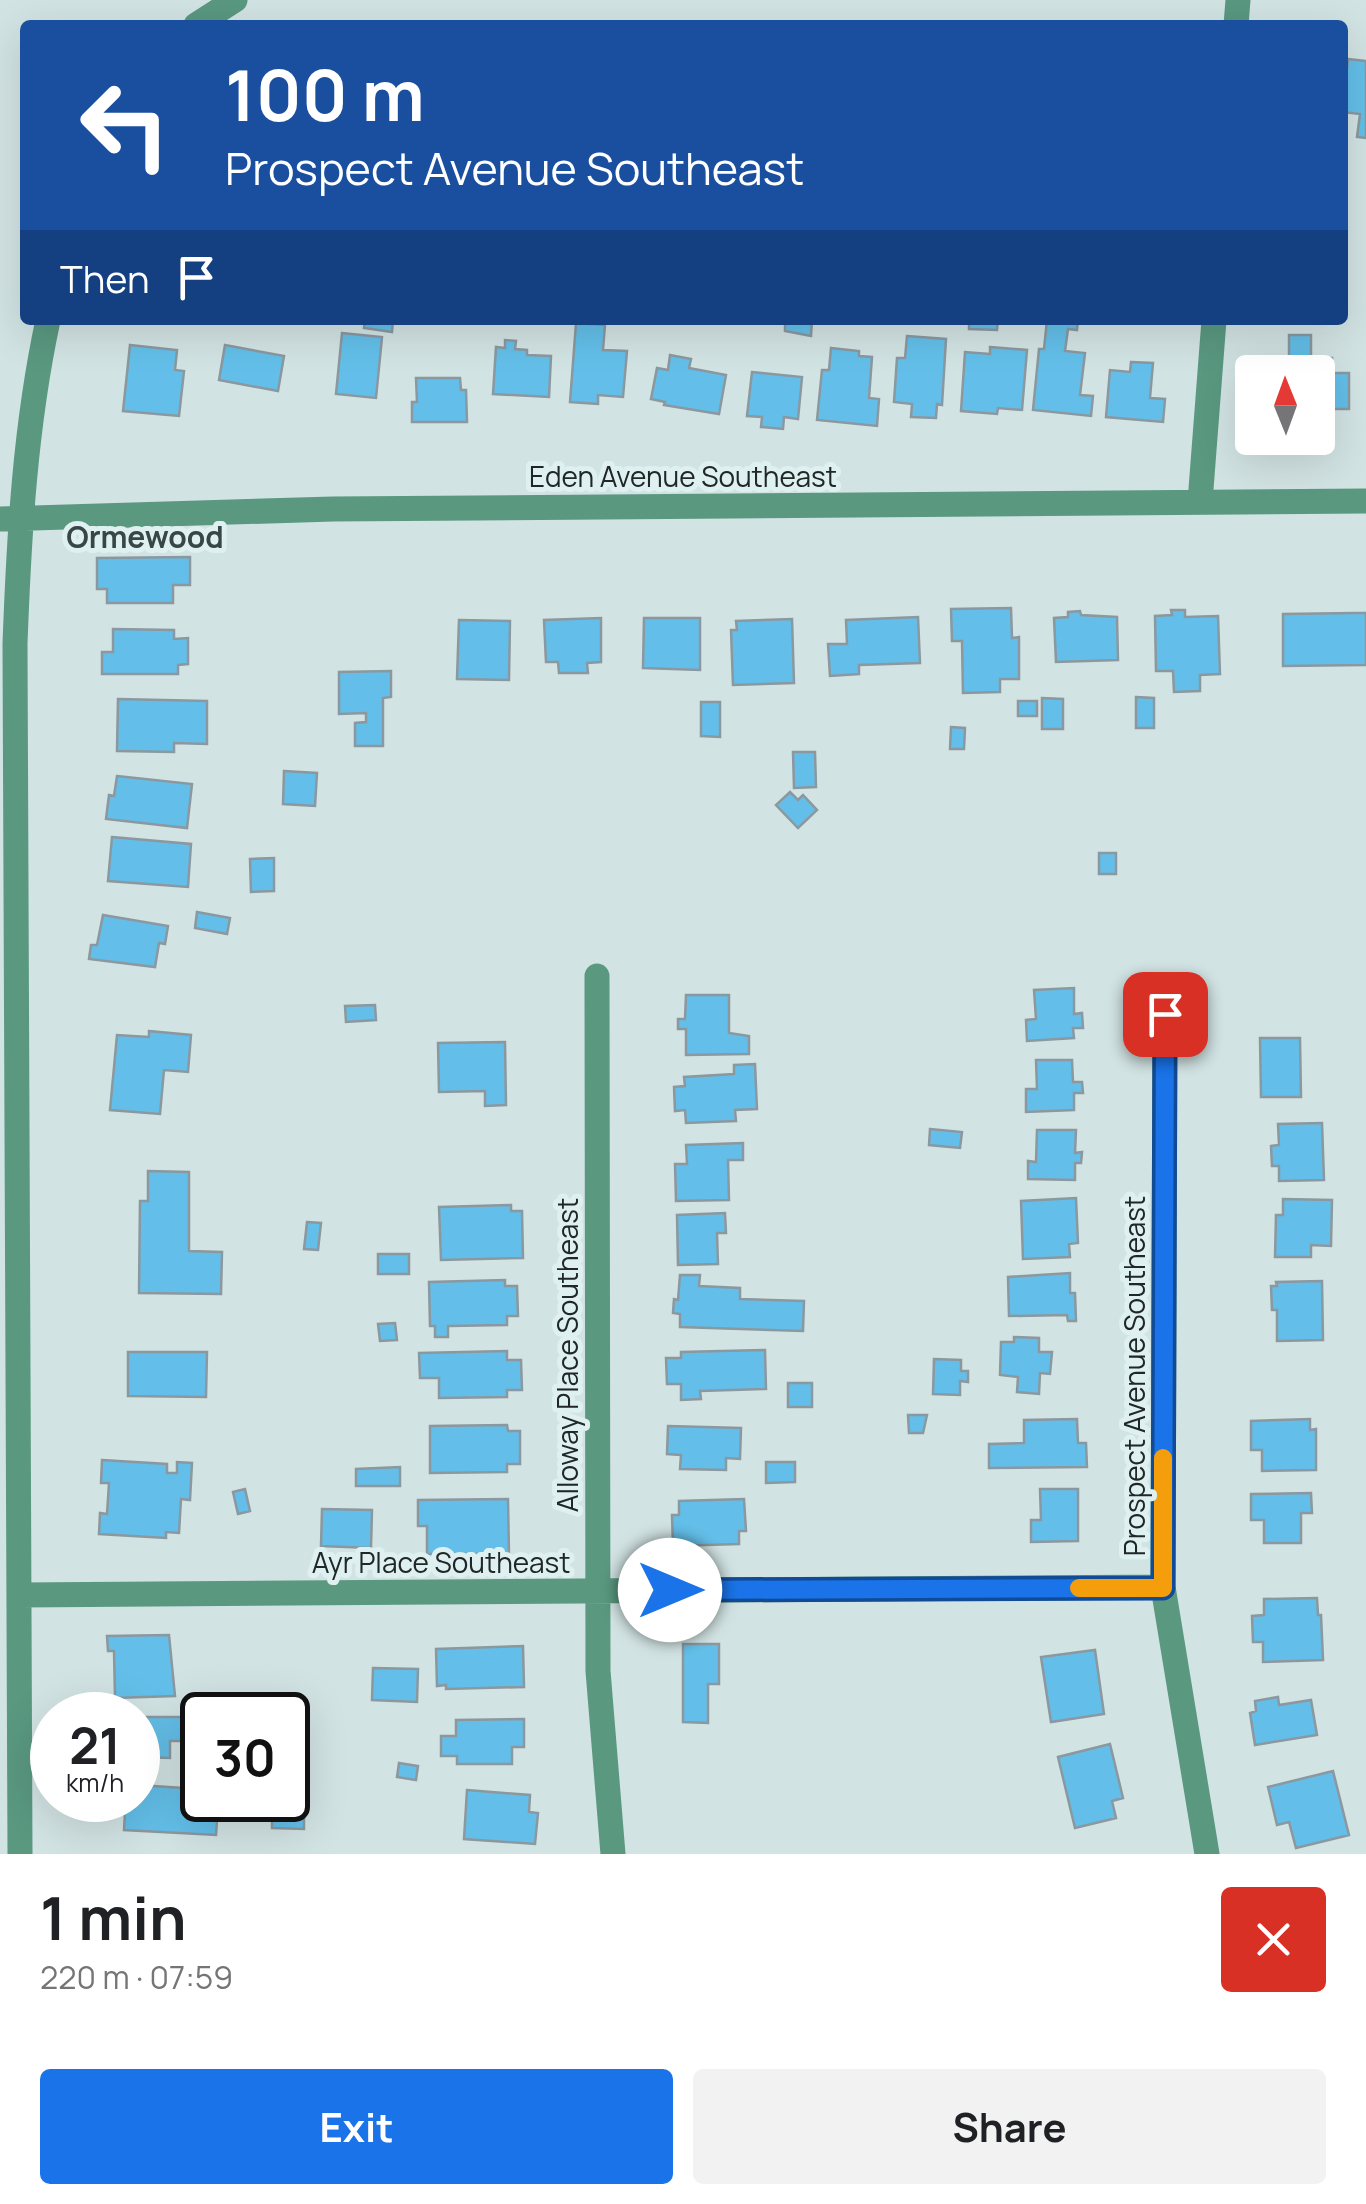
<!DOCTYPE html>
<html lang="en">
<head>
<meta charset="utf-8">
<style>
	:root { --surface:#fff; --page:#f2f2f2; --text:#202124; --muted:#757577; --accent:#1a73e8 }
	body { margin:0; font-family:Manrope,sans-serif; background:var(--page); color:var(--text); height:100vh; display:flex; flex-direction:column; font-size:38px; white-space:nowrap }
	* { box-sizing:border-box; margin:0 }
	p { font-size:32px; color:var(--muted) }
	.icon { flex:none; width:55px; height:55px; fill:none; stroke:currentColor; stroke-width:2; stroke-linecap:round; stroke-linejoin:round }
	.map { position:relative; height:1854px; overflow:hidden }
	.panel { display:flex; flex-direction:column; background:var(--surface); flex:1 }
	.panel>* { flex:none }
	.banner { position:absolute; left:20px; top:20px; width:1328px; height:305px; border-radius:10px; box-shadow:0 10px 40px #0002; background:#1a4fa0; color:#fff; overflow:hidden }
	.needle { width:65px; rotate:359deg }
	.fabs { position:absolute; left:1235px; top:355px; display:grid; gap:20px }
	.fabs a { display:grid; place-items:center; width:100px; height:100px; border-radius:10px; background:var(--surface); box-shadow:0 10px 40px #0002; font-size:50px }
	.speed { position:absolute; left:30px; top:1692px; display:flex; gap:20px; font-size:50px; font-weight:700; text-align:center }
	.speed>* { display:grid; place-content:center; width:130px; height:130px; border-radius:50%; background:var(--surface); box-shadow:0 10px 40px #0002; line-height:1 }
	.speed small { font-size:25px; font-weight:400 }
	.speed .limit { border:5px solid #111; border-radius:15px; background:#fff; color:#111 }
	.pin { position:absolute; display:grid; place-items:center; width:85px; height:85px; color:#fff; margin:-42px; border-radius:20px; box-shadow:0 5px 15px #0006 }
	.me { position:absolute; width:110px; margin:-55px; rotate:90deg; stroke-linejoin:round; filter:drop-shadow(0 0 8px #0008) }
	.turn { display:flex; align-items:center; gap:35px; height:210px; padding:0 40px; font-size:45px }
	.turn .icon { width:130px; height:130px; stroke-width:2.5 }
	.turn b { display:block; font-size:70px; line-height:85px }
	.then { display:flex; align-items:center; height:95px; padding:0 40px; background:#0003; gap:20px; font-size:38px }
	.round { display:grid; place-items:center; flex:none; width:105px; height:105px; border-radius:10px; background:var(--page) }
	.overview { display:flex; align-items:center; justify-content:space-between; height:170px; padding:0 40px }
	h1 { font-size:60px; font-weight:700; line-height:75px }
	.action { display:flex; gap:20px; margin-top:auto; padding:20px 40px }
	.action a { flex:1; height:115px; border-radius:10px; background:var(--accent); color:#fff; font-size:40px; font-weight:700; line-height:115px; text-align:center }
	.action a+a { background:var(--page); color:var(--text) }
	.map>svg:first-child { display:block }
	.building { fill:#63bfe9; stroke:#8b989f; stroke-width:2.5 }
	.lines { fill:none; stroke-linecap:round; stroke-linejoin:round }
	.minor { stroke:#5a9880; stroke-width:25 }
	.route-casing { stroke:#114b97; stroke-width:25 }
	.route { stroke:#1a73e8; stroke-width:18 }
	.slow { stroke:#f59e0b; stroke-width:18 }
	.labels { text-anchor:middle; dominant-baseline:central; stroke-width:10; stroke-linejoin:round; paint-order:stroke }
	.street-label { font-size:28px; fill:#202727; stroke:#dff0f0 }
	.neighbourhood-label { font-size:30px; font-weight:bold; fill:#384646; stroke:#dff0f0 }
</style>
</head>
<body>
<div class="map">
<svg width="1366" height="1854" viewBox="0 0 1366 1854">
	<rect width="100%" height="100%" fill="#d2e3e3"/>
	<path class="building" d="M1348 59 1366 61V138L1357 137 1360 114 1342 112Z
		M365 320H393L392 332 364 328Z
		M785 320H812L811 336 785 331Z
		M969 320H998L997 330 969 329Z
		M1047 320H1078L1077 330 1068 329 1065 351 1085 353 1080 395 1093 396 1091 416 1033 410 1039 349H1044Z
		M576 323 605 325 603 350 627 351 623 397 598 395V404L570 402Z
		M342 333 382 337 376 398 336 394Z
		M1289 335H1311V358H1332V373H1349V409H1318V372H1274V357H1289Z
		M907 336 946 339 942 405 937 404 936 418 911 417 912 404 894 402 897 358H905Z
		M505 340 516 341 515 349 527 350V355L551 356 549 397 493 394 496 347 505 348Z
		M130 345 177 350 175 370 184 371 179 416 123 411Z
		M225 345 284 356 278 391 219 380Z
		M990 347 1027 350 1022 410 998 408 997 414 961 411 965 352 990 354Z
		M831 348 859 351V356L872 357 869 398 879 399 877 426 817 420 822 370H829Z
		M670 355 691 359 689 368 726 375 719 414 664 405 665 402 651 399 657 368 668 370Z
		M1131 362 1153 363 1150 398 1165 399 1163 422 1106 417 1110 370 1130 372Z
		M752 372 802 377 798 419 784 417 783 429 761 427 762 417 747 416Z
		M416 378H460L461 390H466L467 422H412V402H417Z
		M190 557V585H173V603H107V589H97V558Z
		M1011 608 1012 638 1019 637V679H1000V692L963 693 962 641H952L951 609Z
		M1171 610H1185V617L1218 616 1220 674 1200 675V691L1174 692 1173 671H1156L1155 616 1172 615Z
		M1080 611 1081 615 1117 617 1118 660 1056 662 1054 618 1068 617V612Z
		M1356 613H1366V665L1283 666V614Z
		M918 617 920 663 859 665V674L830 676 828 644H847L846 620Z
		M601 618V662L587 663 588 673H559L558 662H546L544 620Z
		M644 618H700V670L643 668Z
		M792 619 794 683 733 685 731 630H737L736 621Z
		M459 620 510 621 509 680 457 679Z
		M113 629 174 630V639L188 638V664L178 665V674H102V652H113Z
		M391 671V697L383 698V746H355V723L366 722V713L339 714V672Z
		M1136 697 1154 698V728H1136Z
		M1042 698 1063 699V729H1042Z
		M118 699 207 701V744L174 743V752L117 751Z
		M1018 701H1037V716H1018Z
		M701 702H720V737L701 736Z
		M951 727 965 728 964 749H950Z
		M793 752H815L816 787 794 788Z
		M284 771 317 773 315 806 283 804Z
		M117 776 192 784 187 828 106 819 109 795 114 796Z
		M790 792 798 800 803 795 817 810 798 828 776 805Z
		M112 837 191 844 188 887 108 881Z
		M1099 853H1116V874H1099Z
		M274 858V891L251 892 250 859Z
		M197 912 230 918 227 934 195 928Z
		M103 915 168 926 165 944 159 943 155 967 89 959 91 945H97Z
		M1074 988V1014L1082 1013 1083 1028H1073L1074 1038 1027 1041 1026 1020 1036 1019 1034 990Z
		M686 995H729V1033L749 1036V1054L686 1055V1029H678V1019H685Z
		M375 1005 376 1020 346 1022 345 1006Z
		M149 1031 191 1035 188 1072 164 1070 160 1114 110 1110 117 1035 149 1037Z
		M1260 1038H1300L1301 1097H1261Z
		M505 1042 506 1105 485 1106V1091L439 1092 438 1043Z
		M1036 1060H1072L1073 1082H1082L1083 1093H1074V1110L1026 1112V1089H1037Z
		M755 1064 757 1109 735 1110 736 1121 686 1123 685 1110 675 1111 674 1087 685 1086 684 1077 734 1074V1065Z
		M1322 1123 1324 1180 1279 1181V1166H1272L1271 1146 1279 1145 1278 1124Z
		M930 1129 962 1132 960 1148 929 1145Z
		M1037 1130H1076L1075 1153 1082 1152 1081 1163H1075V1180L1028 1179V1161L1036 1162Z
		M743 1143V1160H728L729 1200 676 1201 675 1164H687L686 1145Z
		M148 1171 189 1172V1251L222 1252 221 1294 139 1293 140 1201H148Z
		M1076 1198 1078 1243 1069 1244 1070 1257 1023 1259 1021 1201Z
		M1283 1199 1332 1200 1331 1246 1311 1245V1257H1275L1276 1215H1283Z
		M511 1205V1211H522L523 1258 441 1260 439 1207Z
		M725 1213 726 1233H717L718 1264 678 1265 677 1215Z
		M307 1222 321 1223 318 1250 304 1249Z
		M378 1254H409V1274H378Z
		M1070 1273V1293H1075L1076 1321H1068L1067 1315 1009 1316 1008 1277Z
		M680 1275H700L699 1286 740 1288V1299L804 1301 803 1331 680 1327V1314L673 1313 674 1299 678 1300Z
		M505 1280V1286H517L518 1316H507V1325L448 1326V1337H435V1326H430L429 1282Z
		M1322 1281 1323 1340 1277 1341V1310H1272L1271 1286H1277L1276 1282Z
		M395 1323 397 1340 380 1341 378 1324Z
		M1014 1337 1039 1338V1352H1052L1050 1374 1040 1373 1039 1394 1017 1392 1018 1377 1000 1375 1001 1342H1014Z
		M765 1350 766 1389 700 1391 701 1399 681 1400V1384H667L666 1358H681V1352Z
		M507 1351V1360H521L522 1390H507V1397L439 1398V1378H420L419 1353Z
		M128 1352H207L206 1397 128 1396Z
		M934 1359 961 1360V1371H968V1382L960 1381V1395L933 1394Z
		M788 1383H812V1407H788Z
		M908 1415H927L923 1433H909Z
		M1077 1419 1078 1443H1086L1087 1467 989 1468V1444L1024 1443V1420Z
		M1310 1419V1430L1316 1429V1470L1262 1471V1450H1251V1421Z
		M507 1425 508 1431H520V1464H507V1472L430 1473V1426Z
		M668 1426 741 1428 740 1459 726 1458V1470L680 1469 681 1455 667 1454Z
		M102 1460 167 1464V1473H177V1462L192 1463 190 1500 181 1499 179 1533 166 1532V1538L99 1534 100 1513 107 1514 109 1483H101Z
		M766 1462H795V1482L766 1483Z
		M400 1467V1486H356V1469Z
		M245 1489 250 1511 238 1514 233 1492Z
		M1040 1489H1078V1541L1031 1542V1520H1041Z
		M1311 1493 1312 1513H1301V1543H1264V1520H1251V1494Z
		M508 1499 509 1554H427V1526H418V1500Z
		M744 1499 746 1531H739V1544L673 1546 672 1515H679V1501Z
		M322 1509 372 1510 371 1548 321 1546Z
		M1317 1598 1318 1615H1321L1323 1660 1263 1662V1642H1253L1252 1616 1264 1615V1599Z
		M169 1635 175 1696 115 1698 114 1651H108L107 1636Z
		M683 1644H719V1684H708V1723L683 1722Z
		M523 1646 524 1687 446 1689V1685L437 1686 436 1649Z
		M1095 1650 1104 1714 1051 1722 1041 1657Z
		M373 1668 418 1669 417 1702 372 1700Z
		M1278 1697 1279 1705 1311 1700 1317 1735 1255 1745 1250 1713 1256 1711 1255 1701Z
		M138 1717H183V1741H170V1758L138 1757Z
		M524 1719V1747H512V1764H457V1756H441V1736H456V1720Z
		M1110 1744 1123 1798 1112 1801 1116 1818 1075 1828 1058 1757Z
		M399 1763 418 1766 416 1780 397 1777Z
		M1333 1771 1349 1835 1296 1848 1289 1822 1277 1825 1268 1787Z
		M138 1785 183 1788 182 1799H196V1805L218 1806 216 1835 124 1830 125 1812 117 1811V1800H138Z
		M467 1790 530 1795 529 1812 538 1813 535 1844 464 1839Z
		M288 1796 304 1797V1829L272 1828V1800H288Z"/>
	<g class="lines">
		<path class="minor" d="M196 25 235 0
			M1236 25 1238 0
			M1200 502 1214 320
			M0 519 333 509 1366 501
			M597 976 598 1671 613 1854
			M1165 1014 1163 1587 1207 1854
			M19 1595 1163 1587
			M20 1854 15 644C19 535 25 427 48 320"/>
	</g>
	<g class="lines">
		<g class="route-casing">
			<path id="route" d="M670 1590 1163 1588 1165 1014"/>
		</g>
		<use href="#route" class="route"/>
		<path class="slow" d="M1079 1588H1163V1458"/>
	</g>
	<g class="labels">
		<g class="street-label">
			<text x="683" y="476">Eden Avenue Southeast</text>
			<text transform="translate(567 1355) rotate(-90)">Alloway Place Southeast</text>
			<text transform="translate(1134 1376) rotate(-90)">Prospect Avenue Southeast</text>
			<text x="441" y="1562">Ayr Place Southeast</text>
		</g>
		<g class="neighbourhood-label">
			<text x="145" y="536">Ormewood</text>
		</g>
	</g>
</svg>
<div class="fabs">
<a><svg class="needle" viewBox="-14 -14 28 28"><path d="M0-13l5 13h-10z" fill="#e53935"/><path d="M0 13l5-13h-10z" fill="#757577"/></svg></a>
</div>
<div class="speed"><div>21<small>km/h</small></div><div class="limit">30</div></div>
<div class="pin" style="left:1165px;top:1014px;background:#d93025"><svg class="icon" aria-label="arrive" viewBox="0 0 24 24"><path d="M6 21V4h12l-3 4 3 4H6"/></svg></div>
<svg class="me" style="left:670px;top:1590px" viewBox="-20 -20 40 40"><circle r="19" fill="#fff"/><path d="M0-13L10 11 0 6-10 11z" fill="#1a73e8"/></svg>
<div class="banner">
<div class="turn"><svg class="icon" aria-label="left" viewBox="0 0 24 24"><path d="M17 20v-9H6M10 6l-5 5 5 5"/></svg><div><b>100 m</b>Prospect Avenue Southeast</div></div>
<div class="then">Then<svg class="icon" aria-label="arrive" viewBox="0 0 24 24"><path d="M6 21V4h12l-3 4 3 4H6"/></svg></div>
</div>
</div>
<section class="panel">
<div class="overview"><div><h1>1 min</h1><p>220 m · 07:59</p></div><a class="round" style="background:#d93025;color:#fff"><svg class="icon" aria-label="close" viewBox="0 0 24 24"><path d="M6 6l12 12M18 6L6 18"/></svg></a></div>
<div class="action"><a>Exit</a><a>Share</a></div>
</section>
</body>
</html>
